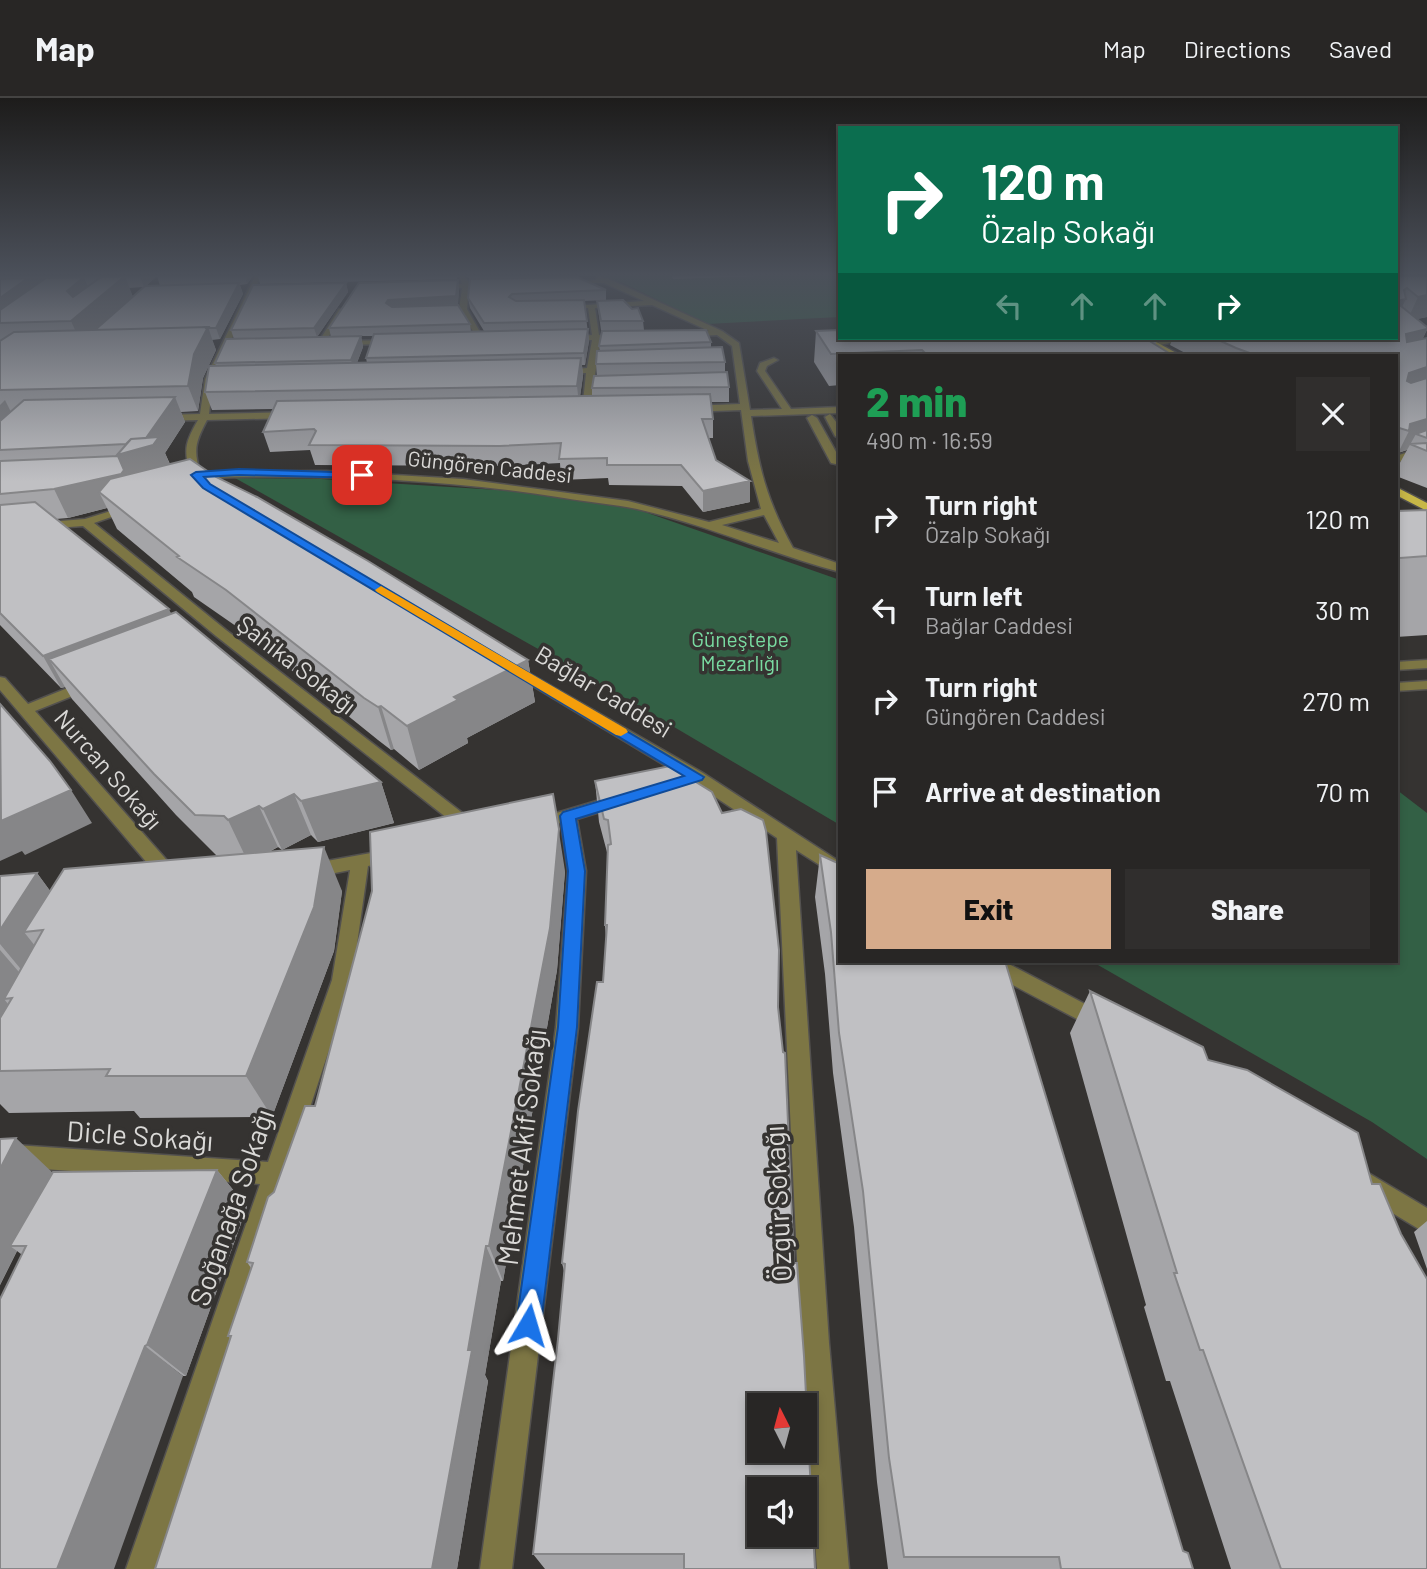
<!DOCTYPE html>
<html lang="en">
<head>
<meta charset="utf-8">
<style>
	:root { --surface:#282625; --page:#302e2d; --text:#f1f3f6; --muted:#a5a5a7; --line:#444342; --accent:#d6ab8b }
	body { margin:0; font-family:Barlow,sans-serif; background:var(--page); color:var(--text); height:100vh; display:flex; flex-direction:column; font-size:26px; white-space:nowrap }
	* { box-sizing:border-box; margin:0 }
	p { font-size:23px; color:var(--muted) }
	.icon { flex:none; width:38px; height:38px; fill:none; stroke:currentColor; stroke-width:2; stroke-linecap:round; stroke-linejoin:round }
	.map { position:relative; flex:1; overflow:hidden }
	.side { position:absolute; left:838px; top:256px; width:560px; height:609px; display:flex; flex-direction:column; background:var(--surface); border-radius:0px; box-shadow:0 4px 10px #0003,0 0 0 2px var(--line) }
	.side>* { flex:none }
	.guide { position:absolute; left:838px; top:28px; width:560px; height:214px; border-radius:0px; box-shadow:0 4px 10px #0003,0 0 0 2px var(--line); background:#0b6e4f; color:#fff; overflow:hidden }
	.needle { width:46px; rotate:354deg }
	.buttons { position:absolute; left:747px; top:1295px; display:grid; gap:14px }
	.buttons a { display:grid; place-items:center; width:70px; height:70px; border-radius:0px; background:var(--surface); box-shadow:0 4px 10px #0003,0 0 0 2px var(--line); font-size:35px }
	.pin { position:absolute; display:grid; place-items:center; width:60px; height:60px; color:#fff; margin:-30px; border-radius:14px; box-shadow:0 4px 10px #0006 }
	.me { position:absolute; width:77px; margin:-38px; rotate:7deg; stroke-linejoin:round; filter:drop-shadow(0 0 5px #0008) }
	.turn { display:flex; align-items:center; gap:24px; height:147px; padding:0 28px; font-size:32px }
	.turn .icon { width:91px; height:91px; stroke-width:2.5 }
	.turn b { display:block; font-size:49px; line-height:60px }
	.lanes { display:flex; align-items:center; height:66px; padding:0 28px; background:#0003; justify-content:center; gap:35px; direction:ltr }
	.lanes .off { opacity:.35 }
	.round { display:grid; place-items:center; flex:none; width:74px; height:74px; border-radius:0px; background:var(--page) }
	.overview { display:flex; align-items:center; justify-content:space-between; height:119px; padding:0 28px }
	h1 { font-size:42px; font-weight:800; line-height:52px; color:#1e9e55 }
	.button { display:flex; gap:14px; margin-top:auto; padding:14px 28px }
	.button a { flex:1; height:80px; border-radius:0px; background:var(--accent); color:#111; font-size:28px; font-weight:800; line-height:80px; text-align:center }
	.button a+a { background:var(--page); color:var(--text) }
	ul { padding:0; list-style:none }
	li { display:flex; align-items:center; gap:21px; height:91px; padding:0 28px }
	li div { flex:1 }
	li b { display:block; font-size:26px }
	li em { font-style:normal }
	header { display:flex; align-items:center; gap:42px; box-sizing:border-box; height:98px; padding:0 35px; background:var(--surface); border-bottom:2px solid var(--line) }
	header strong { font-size:33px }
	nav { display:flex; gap:38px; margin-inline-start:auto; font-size:24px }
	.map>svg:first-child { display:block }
	.green { fill:#336045 }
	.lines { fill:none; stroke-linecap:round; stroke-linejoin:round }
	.minor-casing { stroke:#53514f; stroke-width:3 }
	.major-casing { stroke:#53514f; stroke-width:3 }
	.minor { fill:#7d7644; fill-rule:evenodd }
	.major { fill:#c7b747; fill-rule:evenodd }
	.wall { fill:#a5a5a8; fill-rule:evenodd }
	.shaded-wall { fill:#868688 }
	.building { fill:#c0c0c3; stroke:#868688; stroke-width:2; fill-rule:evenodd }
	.route { fill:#1a73e8; stroke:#114b97; stroke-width:2 }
	.slow { fill:#f59e0b }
	.labels { text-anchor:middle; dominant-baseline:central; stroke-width:7; stroke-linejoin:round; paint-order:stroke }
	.far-street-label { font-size:21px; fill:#dad9d7; stroke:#353331 }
	.far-park-label { font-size:21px; fill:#79dba1; stroke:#353331 }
	.street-label { font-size:24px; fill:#dad9d7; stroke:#353331 }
	.near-street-label { font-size:28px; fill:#dad9d7; stroke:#353331 }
</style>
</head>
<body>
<header>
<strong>Map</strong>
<nav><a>Map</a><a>Directions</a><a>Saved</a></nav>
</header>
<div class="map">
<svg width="1427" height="1471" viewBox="0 0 1427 1471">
	<rect width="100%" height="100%" fill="#353331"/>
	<path class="green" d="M602 178H840V219L707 226 623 185Z
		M235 380 321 381 529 394 619 405 840 482V727L625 600Z
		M1397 692 1427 715V1061L1372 1024 1091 863H1396Z"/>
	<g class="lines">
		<g class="minor-casing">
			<path id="minor" d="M255 178H261L213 281 209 316 293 314 298 317 293 320 207 322C196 343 193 351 200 374L327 373 463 381 628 403 709 424 761 411 748 363 741 312 688 314 683 311 688 308 740 306 732 248 717 237 681 239 684 235 709 233 652 207 595 210 599 237 629 239 600 242 590 312 582 314 586 275 559 276 555 273 587 270 592 242H565L561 240 592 237 588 210 558 209 644 203 604 185H564L596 182 598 178 611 182 722 233 739 245 750 312 782 311 757 273 760 265 774 260 778 262 767 268 765 273 791 311 840 309V315L751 318C759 371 767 403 793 450L840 466V474C772 456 707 427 637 411 613 406 588 404 564 400 445 381 324 376 204 380L205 385H197L185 377 190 374C183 351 186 343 198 322L160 323 155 320 160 317 200 316 205 281ZM764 417 779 445 722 427Z
				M459 178H465L469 185 496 187 469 189 467 211 485 243H479L459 211 462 190 434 188 462 186Z
				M339 211 346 213 322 248H316Z
				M1176 240H1191L1156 248 1152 246Z
				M397 242 394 246 338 247 334 245 338 243Z
				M830 316 840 329V341L835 338 825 319Z
				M812 317 817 320 840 361V367L831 365 807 320Z
				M1427 348V354L1396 365V358Z
				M127 408 137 410 94 425 226 532 478 727 481 731 478 735H466L216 538 83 428 0 434V428L85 421Z
				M1427 562V570L1396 572V564Z
				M513 566 703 675 840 764V780L796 752 829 1245 849 1471H817L801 1245 777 740 691 683 508 573V567Z
				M0 579 5 580 28 606 85 583H95L97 586 95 589 35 613 179 776 181 781 179 786H165L0 592Z
				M1427 583V591L1396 593V585Z
				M620 696 626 698 628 702 626 706 577 721 586 773 578 929 512 1471H480L556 929 568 773 561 725 553 724 550 720 553 716Z
				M371 755 377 756 380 761 377 766 368 768 352 882 158 1471H126L260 1086 0 1068V1046L268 1064 332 882 350 772 310 780 304 778 301 773 304 768 310 766Z
				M976 863H1003L1106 917 1110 923 1106 929 1099 932 1092 929 979 869Z
				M1365 1073 1427 1110V1136L1356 1093 1353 1085 1356 1077Z"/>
		</g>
		<g class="major-casing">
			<path id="major" d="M1140 240H1149L1180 257H1170Z
				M1396 389 1427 405V413L1396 397Z"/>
		</g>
		<use href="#minor" class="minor"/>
		<use href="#major" class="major"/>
	</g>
	<path class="wall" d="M0 178H253L247 186 240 187 243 196 220 241 212 242 216 252 203 280 198 313 181 314 185 324 165 355 170 366 216 379 528 562 535 604 467 640 468 645 419 672 394 651 391 652 378 642 243 533 194 499 192 494 117 431 107 410 68 420 56 421 172 516 381 684 394 725 318 744 311 737 282 752 278 749 269 754 342 793 334 853 272 1019 140 1020 134 1013 9 1015 0 1006V778L37 775 50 793 217 758 176 717 72 601 65 589 61 590 0 527ZM157 178 160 188H146ZM143 189 133 199 129 190Z
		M258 178H458L457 181 260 186Z
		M467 178H566L606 192V202L584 203 589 243 585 267H582L583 278 580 298H592V290L597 278 596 266 600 253 599 248 711 244V249L725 264V274L729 289V304H711L713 321V340H709L716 362 750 383V404L703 414 682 388 609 387 608 380 561 382 560 365 503 368 315 367 310 352 270 354 263 334 273 311 212 312 205 294 216 268 215 265 234 241 231 232 346 185 348 194 317 239H331L329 230 458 182 459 191 458 206 470 226 471 234 484 233 470 210 468 200 470 181ZM361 238H373L366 260 367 265H357L363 249Z
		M672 178H756L673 181Z
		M1396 178H1427V219L1417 221 1427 229V232L1423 240H1427V390L1396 378V372L1407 352 1398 355 1396 357V257H1189L1170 247 1173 240H1396Z
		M597 203 632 211 643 223 644 232H601Z
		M816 233 1157 242 1155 247 1172 257H840V287L829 288 814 264Z
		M1427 412V537L1396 539V413Z
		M595 683 778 909 794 1165 815 1471H545L533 1456 558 1241 564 1173 562 1165 603 884 606 839 605 827 608 758 599 724Z
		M820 757 1183 1453 1193 1471H888L877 1384 854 1129 833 975 825 876 815 799Z
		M565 773 557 872 503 1183H501L485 1277 488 1283 457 1471H155L230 1240 228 1238 251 1170 247 1164 274 1094 315 1008Z
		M1090 893 1208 962 1372 1086 1401 1136 1427 1471H1231L1170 1283H1166L1144 1209 1146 1207 1070 935Z
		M0 1041 53 1075 217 1072 247 1109 186 1278H183L17 1153 0 1187Z
		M1427 1123V1171L1414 1134Z"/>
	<path class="shaded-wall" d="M27 178H45L47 182 33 191Z
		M125 178 133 199 81 245 71 223Z
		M140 178H157L144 189Z
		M245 178H253L247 186Z
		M84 179 92 200 76 214 67 193Z
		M28 180 37 201 0 225V200Z
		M458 182 459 191 458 206 390 210 386 205 388 202Z
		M239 185 243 196 220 241 216 230Z
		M346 185 348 194 317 239 314 230Z
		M1407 190 1401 202 1406 201 1396 221V203Z
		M1427 197V219L1407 223 1418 199Z
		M208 229 216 252 203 280 198 313 188 288 194 256Z
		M588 231 589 243 585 267 584 255Z
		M1427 231 1416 256 1396 261 1406 236Z
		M361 238 363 249 354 272 351 262Z
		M581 260 583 278 579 306 577 288Z
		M1427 269V291L1396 302 1409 275Z
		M175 299 185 324 165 355 177 384 99 394 107 410 68 420 54 391 117 357 143 345Z
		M5 302 18 328 0 346V307Z
		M1427 321V340L1416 336 1407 352 1398 355 1409 333 1410 326Z
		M750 383V404L703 414V393Z
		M169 511 183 542 49 561 65 589 61 590 43 558Z
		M528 562 535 604 467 640 468 645 419 672 407 628 454 599Z
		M381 608 394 651 391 652 378 609Z
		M381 684 394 725 318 744 301 703Z
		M71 692 92 725 25 757 22 753 0 763V719Z
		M294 696 311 737 282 752 263 711Z
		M553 696 565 773 557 872 503 1183 489 1148Z
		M259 708 278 749 248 764 228 722Z
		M324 749 342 793 334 853 272 1019 246 978Z
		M37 775 68 817 24 834 43 858 29 881 0 846V832Z
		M0 852 25 881 4 901 8 906 0 919Z
		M16 1040 54 1076 10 1148 17 1153 0 1187V1071Z
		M217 1072 247 1109 186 1278 147 1247Z
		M486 1148 501 1183 485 1277 488 1283 457 1471H432L468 1252Z
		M145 1248 183 1278 114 1471H57Z"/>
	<path class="building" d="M125 178 71 223 0 225V212L46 180 84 179 67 193 73 199 101 179Z
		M1396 178H1427V197L1418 199 1407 190 1404 192 1406 201 1396 203Z
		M577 179 606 192 512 196 509 199 516 203 584 202 587 223 484 225 468 200 470 181Z
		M28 180 0 200V181Z
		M458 182 456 198 388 202 386 205 392 209 458 207 470 226 329 230 359 185Z
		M239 185 216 230H207L208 229 95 232 145 188Z
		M346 185 314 230 231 232 253 187Z
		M623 202 632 211 638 210 643 223H601L597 203Z
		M1396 204 1427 229V231L1406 236 1407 244 1427 240V269L1409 275 1407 283 1411 285 1427 280V321L1410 326 1409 333 1396 329V257H1255L1236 250 1214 240H1396Z
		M208 229 194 256 188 288 0 292V243L14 234Z
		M588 231 584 255 366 260 374 236Z
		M706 232 711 244 599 248 602 233Z
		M840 232V240H1153L1157 242H1148L1172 257H927L922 252 831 256 816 233Z
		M361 238 351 262 215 265 226 241Z
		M722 249 725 264 596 266 597 253Z
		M581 260 577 288 205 294 209 268Z
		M727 274 729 289 592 290 594 278Z
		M710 296 713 321H702L716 362 750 383 703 393 681 367H607V360L559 361 561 345 500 348 309 347 316 333 314 331 263 334 277 303Z
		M175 299 146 340 131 341 126 346 0 352V323L24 302Z
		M1427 332V340L1416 336Z
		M159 339 153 347 117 357 131 341Z
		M1427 345V353L1410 346Z
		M118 358 124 372 121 376 54 391 0 396V363Z
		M190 361 216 379 257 399 368 463 528 562 454 599 458 602 407 628 381 608 378 609 364 600 226 492 177 459 179 458 99 394 110 381Z
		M35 404 169 511 43 558 0 515V407Z
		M1427 412V458L1400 460 1396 457V413Z
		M176 514 381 684 301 703 294 696 263 711 259 708 228 722 224 718 195 717 154 676 49 561Z
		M0 606 50 663 71 692 1 723Z
		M670 668 712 694 722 715 741 711 763 722 766 733 779 852 778 909 783 954 785 955 794 1165H797L804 1258 815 1471H684V1456H533L558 1241 565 1166 562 1165 578 1013 597 884H603L607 827H605L608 747 611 746 608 722 604 721 595 683ZM760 1307H805V1353H760ZM760 1391H805V1437H760Z
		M553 696 559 731 550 830 489 1148H486L468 1252H472L432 1471H155L231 1238H228L253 1165 247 1164 268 1099 274 1094 305 1008H315L372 793 370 734Z
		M324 749 314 809 246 978H106L110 971 0 973V920L12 900 4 901 43 832 24 834 64 771Z
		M820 757 840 766V863H1005L1183 1453 1188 1455 1193 1471H1061L1059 1459H904L889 1360 863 1093 839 935 831 834Z
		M37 775 0 832V778Z
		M1090 893 1203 949 1208 962 1247 972 1358 1035 1372 1086H1380L1401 1136 1427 1181V1471H1281L1203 1252H1200L1174 1175H1177Z
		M16 1040 0 1071V1041Z
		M217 1072 147 1247 145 1248 57 1471H0V1201L26 1148H10L53 1074Z"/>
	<linearGradient id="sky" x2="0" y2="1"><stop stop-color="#1d1c1b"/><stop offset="0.46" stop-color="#4b505a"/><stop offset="1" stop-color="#4b505a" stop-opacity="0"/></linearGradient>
	<rect width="1427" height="384" fill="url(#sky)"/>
	<path class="route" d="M239 371 365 375 366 377 362 380 239 377 204 379 210 386 704 679 702 682 576 721 585 773 577 929 541 1227 537 1236 528 1239 520 1236 516 1227 558 929 568 773 560 718 563 714 684 678 203 390 191 377 196 374Z"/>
	<path class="slow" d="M381 488 626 631 628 634 621 638 616 637 377 494 375 492Z"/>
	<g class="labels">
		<g class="far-street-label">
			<text transform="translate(490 368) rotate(6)">Güngören Caddesi</text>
		</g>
		<g class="far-park-label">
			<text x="740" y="540">Güneştepe<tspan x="740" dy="24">Mezarlığı</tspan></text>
		</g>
		<g class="street-label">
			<text transform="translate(297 566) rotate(38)">Şahika Sokağı</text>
			<text transform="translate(604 593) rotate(31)">Bağlar Caddesi</text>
			<text transform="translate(109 671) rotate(49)">Nurcan Sokağı</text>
		</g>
		<g class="near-street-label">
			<text transform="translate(140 1037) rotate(4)">Dicle Sokağı</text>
			<text transform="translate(521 1049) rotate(-83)">Mehmet Akif Sokağı</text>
			<text transform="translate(777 1106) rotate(-93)">Özgür Sokağı</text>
			<text transform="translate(231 1109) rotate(-71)">Soğanağa Sokağı</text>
		</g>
	</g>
</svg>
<div class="buttons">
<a><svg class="needle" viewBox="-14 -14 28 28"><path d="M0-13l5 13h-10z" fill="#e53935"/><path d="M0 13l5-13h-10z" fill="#a5a5a7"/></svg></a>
<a><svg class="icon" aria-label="sound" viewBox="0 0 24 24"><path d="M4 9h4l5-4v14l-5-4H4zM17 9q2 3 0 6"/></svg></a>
</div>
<div class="pin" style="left:362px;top:377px;background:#d93025"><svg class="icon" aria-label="arrive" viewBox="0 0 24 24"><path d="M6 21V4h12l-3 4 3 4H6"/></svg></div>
<svg class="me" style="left:528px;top:1227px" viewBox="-20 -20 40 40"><path d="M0-17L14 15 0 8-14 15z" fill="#1a73e8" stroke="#fff" stroke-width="4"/></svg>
<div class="guide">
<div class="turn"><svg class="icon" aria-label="right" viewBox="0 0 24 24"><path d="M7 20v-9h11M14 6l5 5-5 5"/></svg><div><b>120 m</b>Özalp Sokağı</div></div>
<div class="lanes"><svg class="icon off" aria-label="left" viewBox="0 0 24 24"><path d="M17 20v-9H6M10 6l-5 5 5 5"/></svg><svg class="icon off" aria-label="ahead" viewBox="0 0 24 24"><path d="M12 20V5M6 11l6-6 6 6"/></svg><svg class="icon off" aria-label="ahead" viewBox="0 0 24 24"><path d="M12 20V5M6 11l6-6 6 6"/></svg><svg class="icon" aria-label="right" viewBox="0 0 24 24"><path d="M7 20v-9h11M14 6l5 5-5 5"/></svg></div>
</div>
<section class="side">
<div class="overview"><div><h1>2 min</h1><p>490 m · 16:59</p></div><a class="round"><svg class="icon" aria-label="close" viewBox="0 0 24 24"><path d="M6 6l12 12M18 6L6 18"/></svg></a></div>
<ul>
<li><svg class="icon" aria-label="right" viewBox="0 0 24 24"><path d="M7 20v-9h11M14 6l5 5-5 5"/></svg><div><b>Turn right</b><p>Özalp Sokağı</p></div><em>120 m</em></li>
<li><svg class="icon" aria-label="left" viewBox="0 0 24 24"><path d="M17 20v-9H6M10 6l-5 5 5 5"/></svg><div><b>Turn left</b><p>Bağlar Caddesi</p></div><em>30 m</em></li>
<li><svg class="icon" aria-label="right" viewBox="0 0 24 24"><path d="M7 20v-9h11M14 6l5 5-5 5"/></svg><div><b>Turn right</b><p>Güngören Caddesi</p></div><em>270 m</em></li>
<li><svg class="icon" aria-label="arrive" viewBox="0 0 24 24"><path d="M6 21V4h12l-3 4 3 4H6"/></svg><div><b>Arrive at destination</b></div><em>70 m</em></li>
</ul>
<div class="button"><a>Exit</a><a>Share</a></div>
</section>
</div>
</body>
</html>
